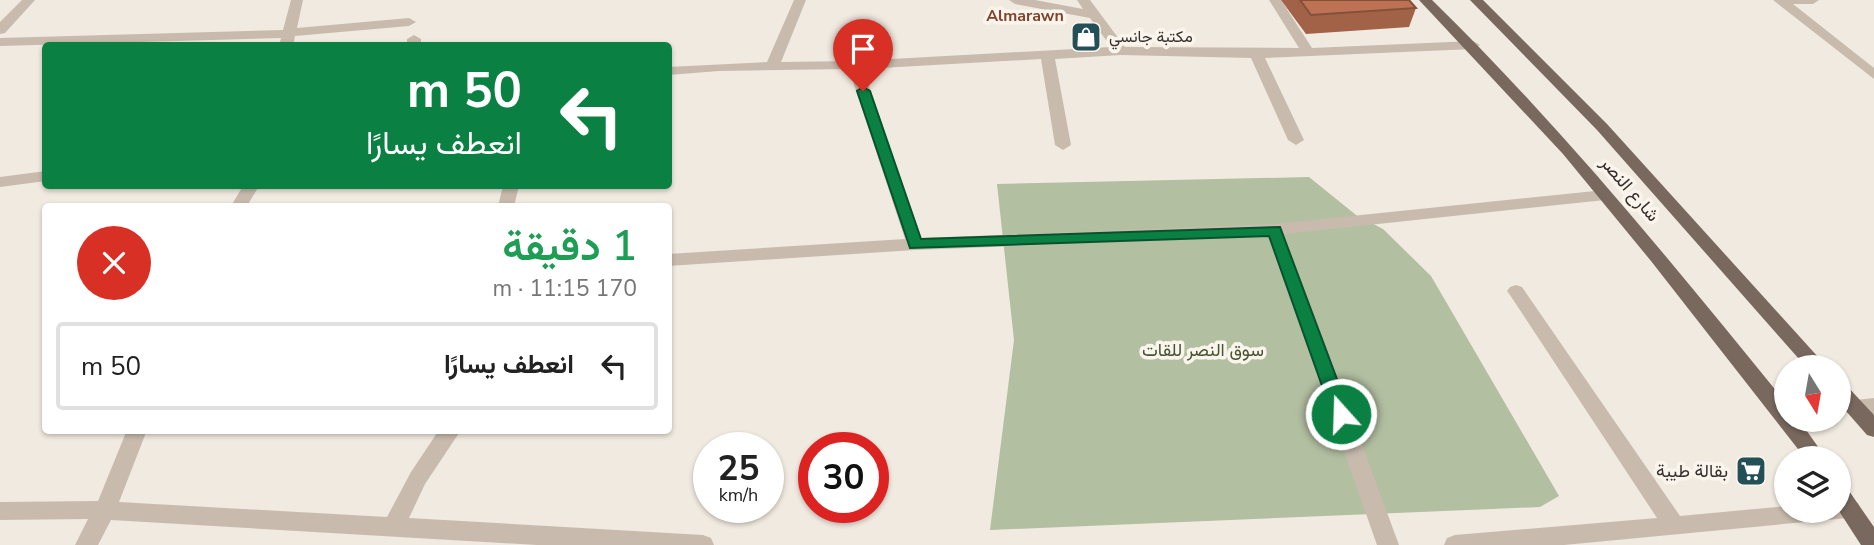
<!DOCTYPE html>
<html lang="ar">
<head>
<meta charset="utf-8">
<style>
	:root { --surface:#fff; --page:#f6f6f6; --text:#222; --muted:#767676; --line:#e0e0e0 }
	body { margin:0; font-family:"Nunito Sans",Vazirmatn,sans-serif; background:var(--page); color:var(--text); direction:rtl; height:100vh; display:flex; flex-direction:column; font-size:26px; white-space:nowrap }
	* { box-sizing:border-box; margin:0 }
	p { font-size:23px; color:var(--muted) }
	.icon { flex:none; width:38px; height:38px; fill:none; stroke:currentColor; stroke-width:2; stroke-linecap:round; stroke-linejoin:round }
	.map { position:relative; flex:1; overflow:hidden; direction:ltr }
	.side { position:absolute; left:42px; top:203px; width:630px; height:231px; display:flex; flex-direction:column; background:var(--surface); border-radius:7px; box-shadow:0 2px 5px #0004; direction:rtl }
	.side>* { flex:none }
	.banner { position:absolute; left:42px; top:42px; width:630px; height:147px; border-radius:7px; box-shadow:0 2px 5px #0004; direction:rtl; background:#0b8043; color:#fff; overflow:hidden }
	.needle { width:46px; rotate:169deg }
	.tools { position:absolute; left:1774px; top:355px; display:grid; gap:14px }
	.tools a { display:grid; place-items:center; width:77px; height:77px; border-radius:50%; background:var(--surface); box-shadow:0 2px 5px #0004; font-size:35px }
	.speed { position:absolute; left:693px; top:432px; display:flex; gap:14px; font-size:35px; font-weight:700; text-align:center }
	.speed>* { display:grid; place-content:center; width:91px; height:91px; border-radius:50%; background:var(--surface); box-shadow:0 2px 5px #0004; line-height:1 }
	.speed small { font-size:18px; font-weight:400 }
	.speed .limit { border:10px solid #d22; background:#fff; color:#111 }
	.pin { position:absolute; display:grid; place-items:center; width:60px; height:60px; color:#fff; margin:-72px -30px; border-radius:50% 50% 50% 0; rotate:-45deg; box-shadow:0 0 7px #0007 }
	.pin .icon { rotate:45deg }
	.me { position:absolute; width:77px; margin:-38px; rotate:340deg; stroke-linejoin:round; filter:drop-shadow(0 0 5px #0008) }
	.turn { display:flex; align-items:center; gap:24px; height:147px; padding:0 35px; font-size:32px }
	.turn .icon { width:91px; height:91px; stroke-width:2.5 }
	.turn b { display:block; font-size:49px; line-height:60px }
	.round { display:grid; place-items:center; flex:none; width:74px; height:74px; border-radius:37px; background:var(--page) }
	.overview { display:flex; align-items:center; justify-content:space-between; height:119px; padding:0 35px }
	h1 { font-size:42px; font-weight:600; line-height:52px; color:#1e9e55 }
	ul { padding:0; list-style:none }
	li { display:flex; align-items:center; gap:21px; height:88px; margin:0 14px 10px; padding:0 21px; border:4px solid var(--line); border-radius:7px }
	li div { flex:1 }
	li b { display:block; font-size:26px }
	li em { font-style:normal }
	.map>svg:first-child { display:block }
	.green { fill:#b3bfa1 }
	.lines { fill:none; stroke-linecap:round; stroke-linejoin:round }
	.minor { fill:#c8bbad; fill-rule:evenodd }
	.major { fill:#78685d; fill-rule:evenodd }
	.wall { fill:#a26247 }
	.building { fill:#bc7253; stroke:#84503a; stroke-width:2 }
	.route { fill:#0b8043; stroke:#07532c; stroke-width:2 }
	.labels { text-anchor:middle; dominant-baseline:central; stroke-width:7; stroke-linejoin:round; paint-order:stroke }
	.far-neighbourhood-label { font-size:16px; font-weight:bold; fill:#80432a; stroke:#f9f4ec }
	.far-poi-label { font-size:16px; fill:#372f2b; stroke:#f9f4ec; text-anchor:start }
	.street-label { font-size:18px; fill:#372f2b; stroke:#f9f4ec }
	.park-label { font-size:18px; fill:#455430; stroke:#f9f4ec }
	.poi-label { font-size:18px; fill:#372f2b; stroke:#f9f4ec; text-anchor:end }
</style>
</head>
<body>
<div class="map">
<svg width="1874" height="545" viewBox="0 0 1874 545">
	<rect width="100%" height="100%" fill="#f1eae0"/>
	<path class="green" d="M1309 177 1356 215 1383 229 1431 276 1559 496 1540 507 990 530 1014 340 997 184Z"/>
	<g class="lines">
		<path class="minor" d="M22 0H35L5 33 0 34V22Z
			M291 0H303L297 28 409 18 416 22 409 26 295 36 293 46H279L281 38 0 46V38L283 30Z
			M794 0H806L781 62 855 61 1111 47 1090 18 1015 4 1009 0H1035L1083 9 1077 0H1090L1125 47 1299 48 1269 0H1281L1312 48 1473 41 1480 45 1473 49 1265 58 1304 140 1296 145 1288 140 1251 58 1121 55 1055 59 1071 145 1063 150 1055 145 1041 59 863 69 921 238 1274 224 1605 190 1613 195 1605 200 1284 234 1399 545H1377L1268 236 915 250 668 266V254L905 239 849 69 719 71 668 75V67L767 62Z
			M1773 0H1819L1813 4H1793L1874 68V79Z
			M414 35 421 39V46H407V39Z
			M46 171V181L0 187V177Z
			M243 186H259L247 206H231Z
			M503 186H519L514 206H498Z
			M1516 285 1522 287 1680 516 1787 506V511H1839V502L1858 503 1861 510 1858 517 1564 545H1444L1447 538 1455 535 1657 518 1510 295 1507 291 1510 287Z
			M1874 398V414L1847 413 1844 407 1847 401Z
			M127 430H147L119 502 387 517 411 472 439 430H461L425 484 409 518 703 535 711 538 714 545H537L111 520 98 545H75L88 519 0 520V502L98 501Z"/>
		<path class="major" d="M1419 0H1432C1561 126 1674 265 1787 404V420H1799L1826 458H1805L1651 261 1563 154Z
			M1470 0H1483L1607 124 1828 368H1807L1597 130Z
			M1839 382 1846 385 1874 415V437L1867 435 1839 403Z
			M1839 485 1847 488 1874 527V545H1861L1839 511Z"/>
	</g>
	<path class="wall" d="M1281 0H1409L1416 8 1409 27 1306 34Z"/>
	<path class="building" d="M1300 0H1409L1416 8 1311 15Z"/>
	<path class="route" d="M863 87 870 91 921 239 1280 227 1350 414 1347 419 1341 421 1334 419 1332 414 1269 236 910 248 857 91Z"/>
	<defs>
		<g id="shop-square" transform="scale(1.575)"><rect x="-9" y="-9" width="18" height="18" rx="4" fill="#234f56" stroke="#f9f4ec"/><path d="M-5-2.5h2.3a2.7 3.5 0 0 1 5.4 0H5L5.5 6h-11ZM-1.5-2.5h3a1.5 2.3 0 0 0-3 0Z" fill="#fff"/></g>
		<g id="supermarket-square" transform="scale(1.575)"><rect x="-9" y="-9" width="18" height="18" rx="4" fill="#234f56" stroke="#f9f4ec"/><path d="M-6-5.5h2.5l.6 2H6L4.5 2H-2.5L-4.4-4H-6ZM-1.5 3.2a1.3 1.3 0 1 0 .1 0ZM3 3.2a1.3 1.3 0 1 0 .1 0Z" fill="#fff"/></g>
	</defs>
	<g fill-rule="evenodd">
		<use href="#shop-square" x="1086" y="37"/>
		<use href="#supermarket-square" x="1751" y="471"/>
	</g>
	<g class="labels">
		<g class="far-neighbourhood-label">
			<text x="1025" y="16">Almarawn</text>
		</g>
		<g class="far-poi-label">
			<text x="1109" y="37">مكتبة جانسي</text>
		</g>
		<g class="street-label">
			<text transform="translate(1630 189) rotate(49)">شارع النصر</text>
		</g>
		<g class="park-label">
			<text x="1203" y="350">سوق النصر للقات</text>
		</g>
		<g class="poi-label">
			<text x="1728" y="471">بقالة طيبة</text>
		</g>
	</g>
</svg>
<div class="tools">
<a><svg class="needle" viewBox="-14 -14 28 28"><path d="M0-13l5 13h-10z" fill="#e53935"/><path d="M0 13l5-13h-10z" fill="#767676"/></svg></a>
<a><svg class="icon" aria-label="layers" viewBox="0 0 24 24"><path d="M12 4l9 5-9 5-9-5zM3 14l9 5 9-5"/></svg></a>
</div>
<div class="speed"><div>25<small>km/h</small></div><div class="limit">30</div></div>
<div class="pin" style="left:863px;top:91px;background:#d93025"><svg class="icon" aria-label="arrive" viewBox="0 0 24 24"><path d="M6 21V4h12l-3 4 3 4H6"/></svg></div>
<svg class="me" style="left:1341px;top:414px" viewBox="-20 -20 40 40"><circle r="17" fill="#0b8043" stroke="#fff" stroke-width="3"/><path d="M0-11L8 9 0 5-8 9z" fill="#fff"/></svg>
<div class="banner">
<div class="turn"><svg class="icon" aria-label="left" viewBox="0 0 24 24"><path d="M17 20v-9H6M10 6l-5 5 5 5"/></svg><div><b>50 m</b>انعطف يسارًا</div></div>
</div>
<section class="side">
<div class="overview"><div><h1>1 دقيقة</h1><p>170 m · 11:15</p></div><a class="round" style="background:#d93025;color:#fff"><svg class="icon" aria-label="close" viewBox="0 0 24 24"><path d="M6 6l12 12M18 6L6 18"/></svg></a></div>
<ul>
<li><svg class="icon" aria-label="left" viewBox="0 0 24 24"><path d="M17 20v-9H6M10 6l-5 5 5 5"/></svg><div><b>انعطف يسارًا</b></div><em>50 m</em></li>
</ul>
</section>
</div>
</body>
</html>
